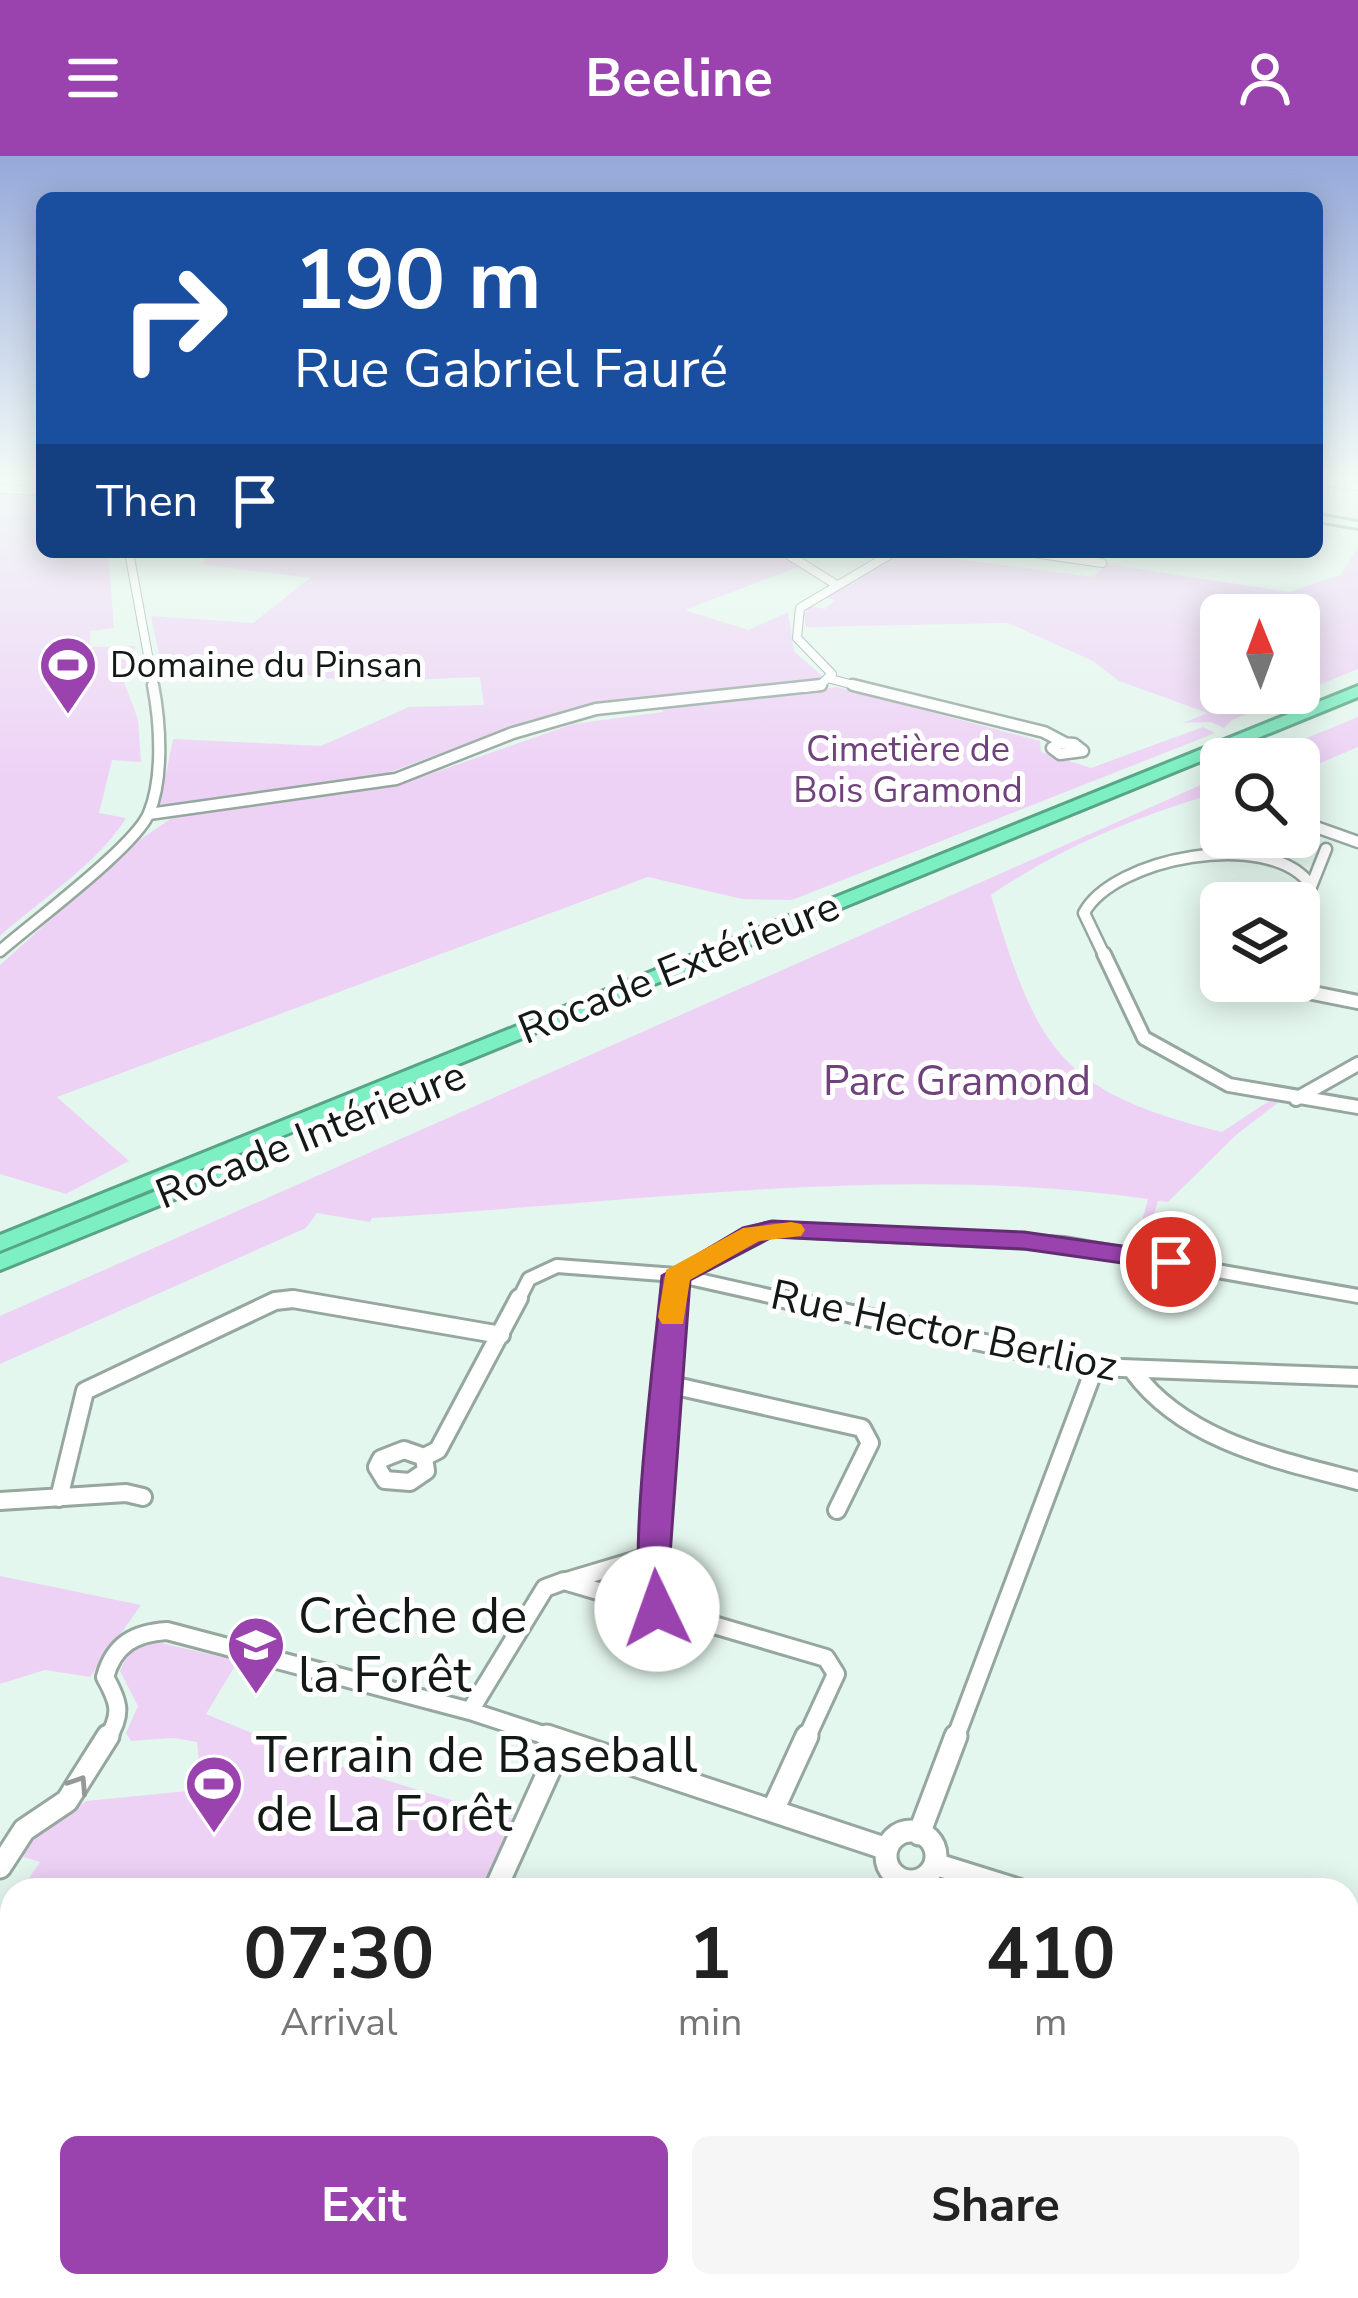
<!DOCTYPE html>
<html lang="en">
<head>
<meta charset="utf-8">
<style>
	:root { --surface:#fff; --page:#f6f6f6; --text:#222; --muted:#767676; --accent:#9a43af }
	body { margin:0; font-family:"Nunito Sans",sans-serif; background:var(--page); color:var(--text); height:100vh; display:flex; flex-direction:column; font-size:45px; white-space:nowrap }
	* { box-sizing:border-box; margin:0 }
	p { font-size:39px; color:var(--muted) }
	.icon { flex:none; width:66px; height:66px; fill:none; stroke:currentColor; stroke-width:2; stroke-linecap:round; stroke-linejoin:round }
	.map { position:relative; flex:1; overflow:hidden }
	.sheet { position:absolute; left:0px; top:1722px; width:1359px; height:420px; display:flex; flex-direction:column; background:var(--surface); border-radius:36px 36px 0 0; box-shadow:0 6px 30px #0003 }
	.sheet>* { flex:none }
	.guide { position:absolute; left:36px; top:36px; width:1287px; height:366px; border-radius:18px; box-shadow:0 6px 30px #0003; background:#1a4fa0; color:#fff; overflow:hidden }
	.needle { width:78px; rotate:359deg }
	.buttons { position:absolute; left:1200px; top:438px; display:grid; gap:24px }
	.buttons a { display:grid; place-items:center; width:120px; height:120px; border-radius:18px; background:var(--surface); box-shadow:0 6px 30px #0003; font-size:60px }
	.pin { position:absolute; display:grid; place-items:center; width:102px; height:102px; color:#fff; margin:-51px; border:6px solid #fff; border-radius:50%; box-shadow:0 3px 12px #0007 }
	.me { position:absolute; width:132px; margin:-66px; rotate:357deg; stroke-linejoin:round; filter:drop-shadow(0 0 9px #0008) }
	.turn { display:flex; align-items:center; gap:42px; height:252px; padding:0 60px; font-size:54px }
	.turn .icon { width:156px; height:156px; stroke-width:2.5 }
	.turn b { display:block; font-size:84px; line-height:102px }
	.then { display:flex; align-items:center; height:114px; padding:0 60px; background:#0003; gap:24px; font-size:45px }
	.eta { display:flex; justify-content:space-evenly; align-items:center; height:204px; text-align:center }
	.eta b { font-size:72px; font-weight:700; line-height:84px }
	.button { display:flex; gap:24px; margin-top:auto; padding:24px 60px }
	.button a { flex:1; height:138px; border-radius:18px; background:var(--accent); color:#fff; font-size:48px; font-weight:700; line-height:138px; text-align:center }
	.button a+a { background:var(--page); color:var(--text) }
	header { display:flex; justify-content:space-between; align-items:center; height:156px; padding:0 60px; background:var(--accent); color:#fff; font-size:54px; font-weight:700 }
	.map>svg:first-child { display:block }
	.green { fill:#eed2f6; fill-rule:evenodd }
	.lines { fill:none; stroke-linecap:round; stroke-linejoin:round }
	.street-far4-casing { stroke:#95a79e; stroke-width:10 }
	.street-far3-casing { stroke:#95a79e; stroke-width:15 }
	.street-far2-casing { stroke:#95a79e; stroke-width:18 }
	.street-far1-casing { stroke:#95a79e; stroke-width:22 }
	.street-casing { stroke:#95a79e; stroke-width:27 }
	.secondary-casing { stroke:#95a79e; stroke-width:6 }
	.highway-casing { stroke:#57a586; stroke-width:6 }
	.street-far4 { stroke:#fff; stroke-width:8 }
	.street-far3 { stroke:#fff; stroke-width:10 }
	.street-far2 { stroke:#fff; stroke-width:12 }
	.street-far1 { stroke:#fff; stroke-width:16 }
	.street { stroke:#fff; stroke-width:21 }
	.secondary { fill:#d8faed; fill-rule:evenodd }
	.highway { fill:#7cf0c2; fill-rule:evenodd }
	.oneway { stroke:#949896 }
	.route { fill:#9a43af; stroke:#642c72; stroke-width:3 }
	.slow { fill:#f59e0b }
	.labels { text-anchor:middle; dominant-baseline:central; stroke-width:10; stroke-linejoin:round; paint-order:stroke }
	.far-poi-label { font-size:36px; fill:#121916; stroke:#fff; text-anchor:start }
	.far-park-label { font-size:36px; fill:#70427c; stroke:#fff }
	.street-label { font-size:42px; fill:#121916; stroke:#fff }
	.park-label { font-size:42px; fill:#70427c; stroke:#fff }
	.near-poi-label { font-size:51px; fill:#121916; stroke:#fff; text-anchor:start }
</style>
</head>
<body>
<header><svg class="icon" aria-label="menu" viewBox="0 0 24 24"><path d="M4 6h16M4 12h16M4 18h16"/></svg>Beeline<svg class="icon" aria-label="person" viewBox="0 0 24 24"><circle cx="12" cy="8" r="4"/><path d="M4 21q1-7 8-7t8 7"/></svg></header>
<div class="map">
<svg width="1358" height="2142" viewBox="0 0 1358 2142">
	<rect width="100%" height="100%" fill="#e4f7ee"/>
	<path class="green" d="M0 337 42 339V396H108L114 472 90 475V491L135 490 137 520 124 526 138 563 141 606 112 604 99 657 126 662C97 709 41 743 0 780Z
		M1358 391V513L1232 564 1224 572 1211 566 1183 567 1208 557 1119 525 1093 505 1008 467 806 471 804 458 811 450 825 453 835 444 823 441 905 396 1093 421 1107 408 1289 436 1340 419ZM1221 459H1299V537H1221Z
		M215 396H778L800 410 685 454 748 474 788 456 794 495 823 521 785 532 532 563 372 623 164 651 160 648 173 583 321 590 409 551 484 549 480 521 382 525 319 522 281 512 257 518 162 513 151 460 253 467 310 422 200 408Z
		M837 531 1040 585 1041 596 1091 612 1203 571 1215 577 792 744 742 743 648 721 57 941 129 1005 66 1038 0 1018V809L138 685 176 659 396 630 573 568 663 556 660 550Z
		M1358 561V591L1299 616 1301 600 1282 592Z
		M1221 620V628L1201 635 1210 639C1135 661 1056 694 991 739 1037 894 1060 936 1222 976L1269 945 1279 946 1236 979 1168 1046 1158 1045 1142 1095 1134 1094 1148 1043C892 1006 629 1048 372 1062L370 1066 317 1057 306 1072 0 1208V1160Z
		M0 1420 141 1449 90 1521 45 1514 0 1528Z
		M153 1485 238 1505 206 1558 307 1600 513 1663 481 1734H21L40 1706 17 1699 41 1673 65 1662 86 1645 208 1633 200 1618 197 1586 174 1582 131 1585 126 1577 138 1550 120 1515 129 1495Z
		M12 1748V1927L0 1923V1766Z"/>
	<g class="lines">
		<g class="street-far4-casing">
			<path id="street-far4" d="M1317 324 1356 330
				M0 333 42 335
				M129 396 154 532
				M784 396 835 428
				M1027 396 1102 407
				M831 523 865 532
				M804 532 819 530 832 518 797 482 800 452 894 396"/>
		</g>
		<g class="street-far3-casing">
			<path id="street-far3" d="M853 529 1044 576 1065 587
				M1060 587 1074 588 1083 595 1060 598 1052 592Z
				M149 658 396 623 513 577 596 553 821 529
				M1299 665 1358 686
				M1299 761 1326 693
				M0 795C32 767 136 690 149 657 164 621 160 565 153 529
				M1105 801 1084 757C1113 702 1268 672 1310 728"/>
		</g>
		<g class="street-far2-casing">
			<path id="street-far2" d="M1104 798 1144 882 1229 929 1358 951
				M1292 825 1313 837 1358 846
				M1296 943 1358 908
				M676 1119 752 1078 772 1073 1065 1088 1358 1140
				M279 1145H302
				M518 1145 529 1123 557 1110 676 1119 792 1145
				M674 1145 676 1119"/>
		</g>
		<g class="street-far1-casing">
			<path id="street-far1" d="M779 1142 1095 1211 1358 1221
				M1133 1215C1184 1285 1278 1304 1358 1325
				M667 1228 862 1272 870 1287 837 1354
				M404 1294 424 1301 426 1315 410 1326 385 1324 377 1311 381 1303Z
				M424 1301 438 1294 519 1142
				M59 1342 85 1235 275 1145 293 1143 501 1179
				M0 1345 126 1337 143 1341
				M567 1425 654 1399
				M657 1452 654 1399 674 1142
				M470 1555 545 1432 564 1425 826 1502 836 1518 806 1583
				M107 1583C123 1558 119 1546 105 1521 114 1488 135 1477 167 1475L470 1555 556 1583
				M955 1583 1095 1211"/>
		</g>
		<g class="street-casing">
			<path id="street" d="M547 1580 884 1692
				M773 1654 807 1580
				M886 1700a25 25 0 1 1 50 0a25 25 0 1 1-50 0Z
				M919 1678 956 1580
				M938 1709 1018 1734
				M0 1711 24 1674 67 1645 108 1580
				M495 1734 562 1586
				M1347 1832 1358 1831
				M1347 1986 1358 1985
				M1347 2003 1356 2028 1347 2030
				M288 2142 295 2130
				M742 2142 747 2130
				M1293 2142 1295 2130"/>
		</g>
		<g class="secondary-casing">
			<path id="secondary" d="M1317 359 1358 366V372L1317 365Z"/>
		</g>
		<g class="highway-casing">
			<path id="highway" d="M1358 530V541L0 1095V1079Z
				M270 989 278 991 281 996 278 1001 0 1114V1098Z"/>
		</g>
		<use href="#street-far4" class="street-far4"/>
		<use href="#street-far3" class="street-far3"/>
		<use href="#street-far2" class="street-far2"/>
		<use href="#street-far1" class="street-far1"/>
		<use href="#street" class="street"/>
		<use href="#secondary" class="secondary"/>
		<use href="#highway" class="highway"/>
	</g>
	<defs><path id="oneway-chevron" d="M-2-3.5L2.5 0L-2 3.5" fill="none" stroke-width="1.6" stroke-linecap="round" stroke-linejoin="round" transform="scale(3)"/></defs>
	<use class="oneway" href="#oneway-chevron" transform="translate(79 1628) rotate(-57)"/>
	<linearGradient id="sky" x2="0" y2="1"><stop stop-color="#95a8d9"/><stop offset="0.52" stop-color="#f3fbf7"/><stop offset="1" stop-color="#f3fbf7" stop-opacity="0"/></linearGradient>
	<rect width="1358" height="619" fill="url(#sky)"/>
	<path class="route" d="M772 1065 1024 1076 1171 1097 1185 1106 1171 1114 1024 1093 772 1081 690 1124 670 1399 674 1453 669 1461 657 1465 645 1461C624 1424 657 1178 662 1120L743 1072Z"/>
	<path class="slow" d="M791 1066 801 1068 805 1074 801 1080 759 1085 690 1124 683 1168H662L658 1161 666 1114 743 1072Z"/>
	<defs>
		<g id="stadium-pin" transform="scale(3)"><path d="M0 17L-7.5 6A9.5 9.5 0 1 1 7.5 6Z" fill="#9a43af" stroke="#fff"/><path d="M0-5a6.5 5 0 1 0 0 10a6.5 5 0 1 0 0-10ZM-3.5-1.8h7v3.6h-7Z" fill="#fff"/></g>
		<g id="school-pin" transform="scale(3)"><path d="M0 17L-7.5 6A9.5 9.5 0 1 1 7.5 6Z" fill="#9a43af" stroke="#fff"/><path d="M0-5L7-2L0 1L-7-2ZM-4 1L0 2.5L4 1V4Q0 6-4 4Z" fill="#fff"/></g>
	</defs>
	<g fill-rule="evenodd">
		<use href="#stadium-pin" x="68" y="509"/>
		<use href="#school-pin" x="256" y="1489"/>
		<use href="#stadium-pin" x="214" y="1628"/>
	</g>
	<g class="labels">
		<g class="far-poi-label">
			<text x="110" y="509">Domaine du Pinsan</text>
		</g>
		<g class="far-park-label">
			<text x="908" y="593">Cimetière de<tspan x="908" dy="41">Bois Gramond</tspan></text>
		</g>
		<g class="street-label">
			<text transform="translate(679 812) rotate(-22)">Rocade Extérieure</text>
			<text transform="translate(311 979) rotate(-22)">Rocade Intérieure</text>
			<text transform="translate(944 1175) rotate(12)">Rue Hector Berlioz</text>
		</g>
		<g class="park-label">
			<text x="957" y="925">Parc Gramond</text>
		</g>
		<g class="near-poi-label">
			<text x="298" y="1460">Crèche de<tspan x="298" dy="59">la Forêt</tspan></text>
			<text x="256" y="1599">Terrain de Baseball<tspan x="256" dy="59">de La Forêt</tspan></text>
		</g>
	</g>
</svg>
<div class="buttons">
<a><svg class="needle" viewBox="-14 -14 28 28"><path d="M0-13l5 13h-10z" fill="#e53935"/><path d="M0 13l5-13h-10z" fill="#767676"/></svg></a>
<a><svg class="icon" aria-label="search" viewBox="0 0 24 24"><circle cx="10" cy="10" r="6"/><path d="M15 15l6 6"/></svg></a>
<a><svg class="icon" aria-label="layers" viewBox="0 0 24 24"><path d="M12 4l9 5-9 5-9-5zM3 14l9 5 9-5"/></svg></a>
</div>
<div class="pin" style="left:1171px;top:1106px;background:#d93025"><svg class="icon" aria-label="arrive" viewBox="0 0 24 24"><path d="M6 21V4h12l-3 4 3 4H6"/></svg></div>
<svg class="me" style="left:657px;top:1453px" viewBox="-20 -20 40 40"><circle r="19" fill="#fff"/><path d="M0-13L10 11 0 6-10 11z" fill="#9a43af"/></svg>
<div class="guide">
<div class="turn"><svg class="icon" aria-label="right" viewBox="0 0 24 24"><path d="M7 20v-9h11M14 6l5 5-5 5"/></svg><div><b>190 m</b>Rue Gabriel Fauré</div></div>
<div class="then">Then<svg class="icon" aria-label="arrive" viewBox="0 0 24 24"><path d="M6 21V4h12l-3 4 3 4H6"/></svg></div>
</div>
<section class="sheet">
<div class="eta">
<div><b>07:30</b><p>Arrival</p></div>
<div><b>1</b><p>min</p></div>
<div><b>410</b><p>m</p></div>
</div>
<div class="button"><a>Exit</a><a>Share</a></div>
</section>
</div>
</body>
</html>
